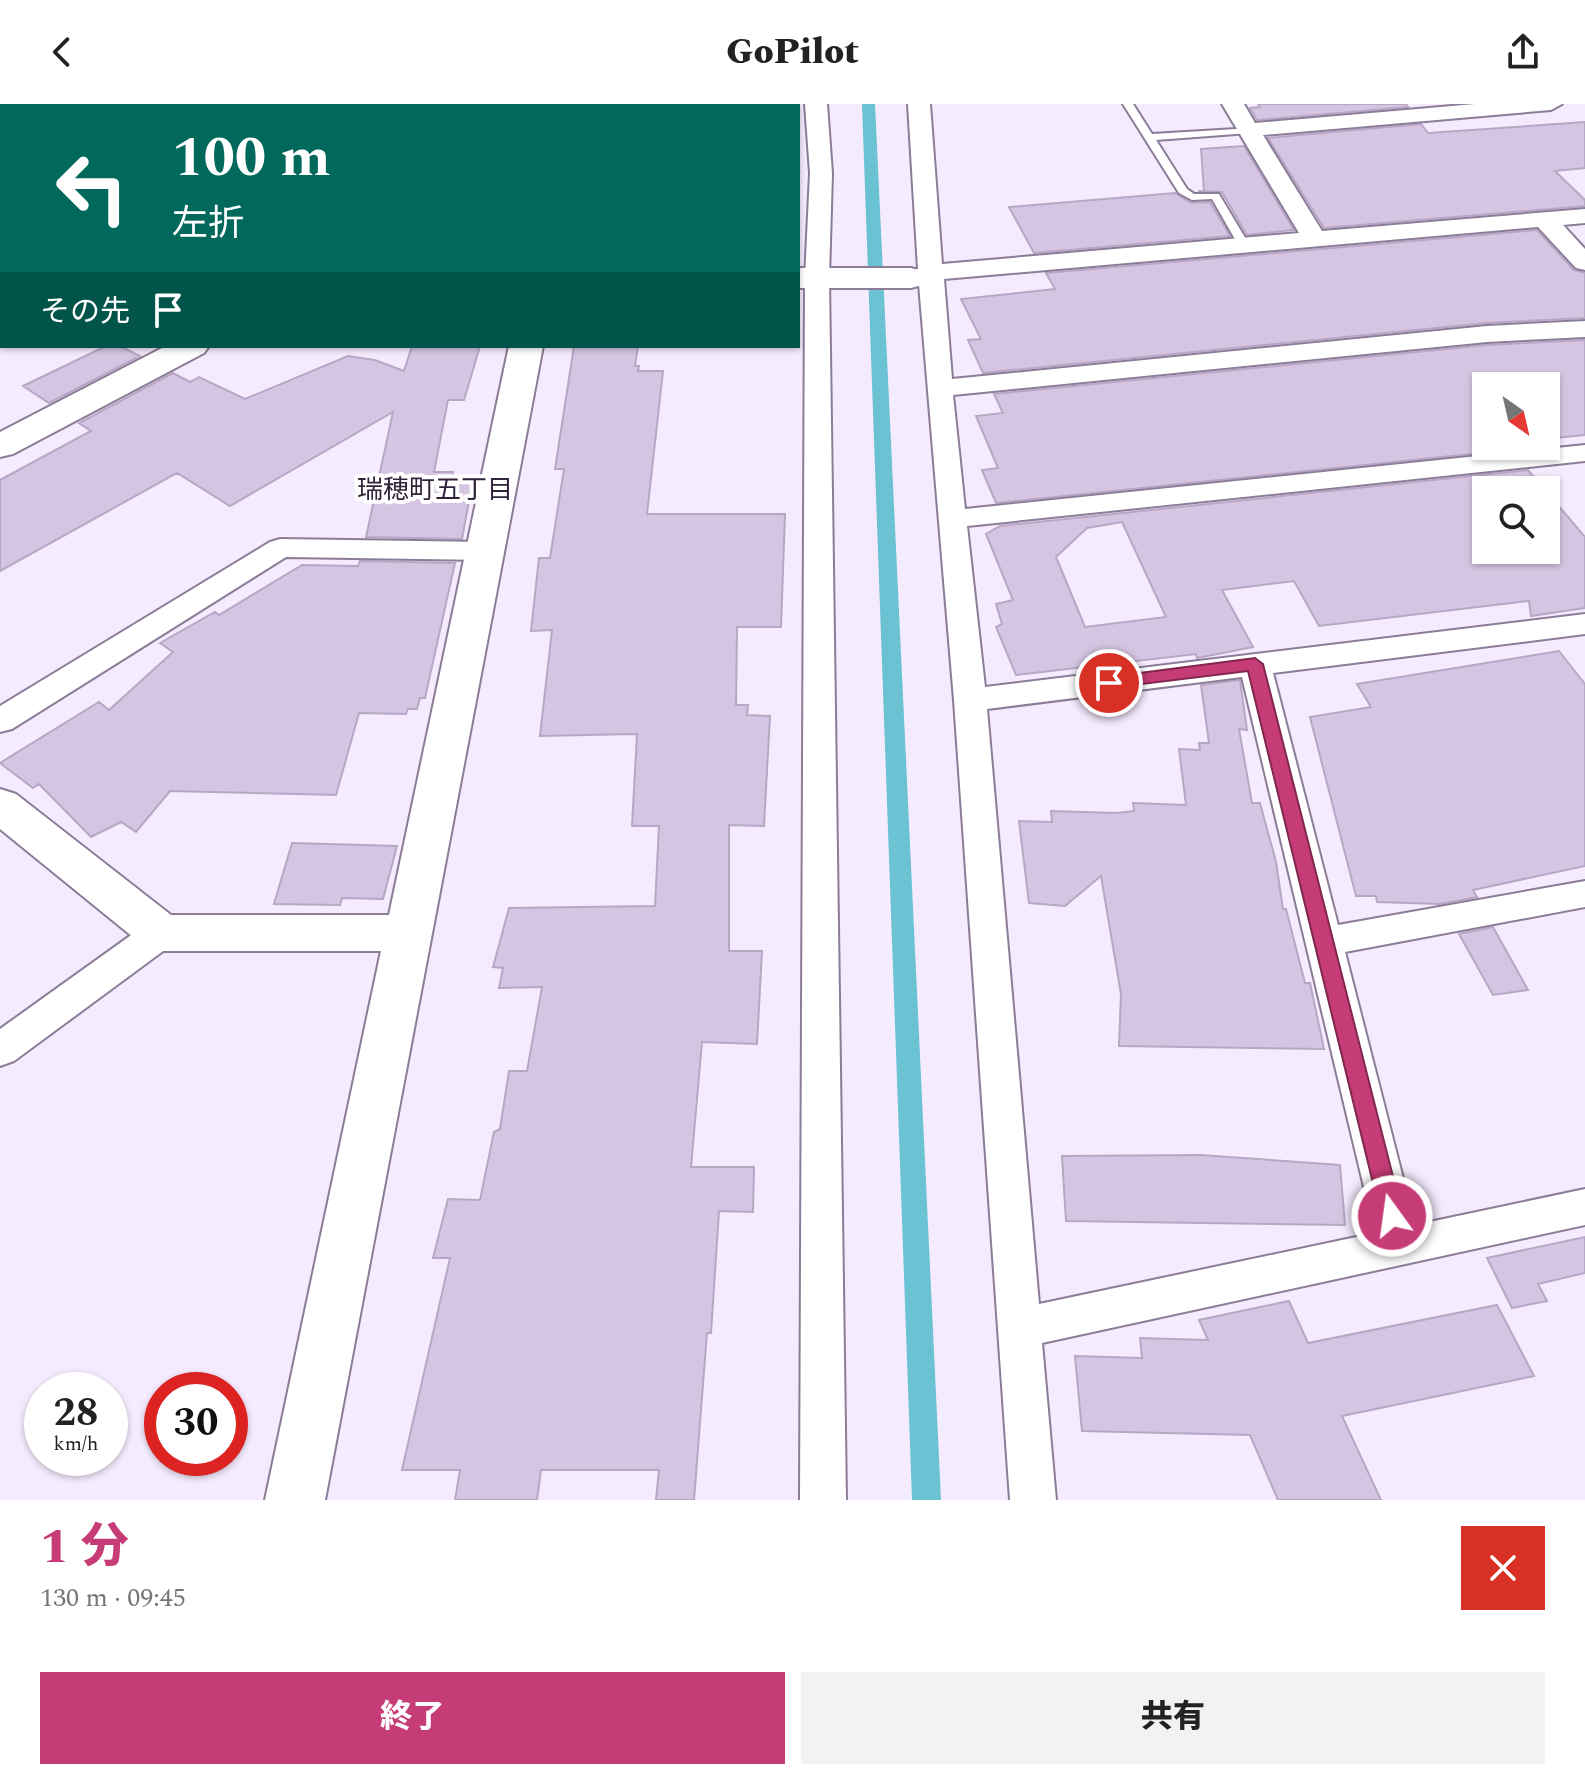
<!DOCTYPE html>
<html lang="ja">
<head>
<meta charset="utf-8">
<style>
	:root { --surface:#fff; --page:#f2f2f2; --text:#222; --muted:#767676; --accent:#c63c76 }
	body { margin:0; font-family:Spectral,"Noto Sans JP",serif; background:var(--page); color:var(--text); height:100vh; display:flex; flex-direction:column; font-size:30px; white-space:nowrap }
	* { box-sizing:border-box; margin:0 }
	p { font-size:26px; color:var(--muted) }
	.icon { flex:none; width:44px; height:44px; fill:none; stroke:currentColor; stroke-width:2; stroke-linecap:round; stroke-linejoin:round }
	.map { position:relative; height:1396px; overflow:hidden }
	.side { display:flex; flex-direction:column; background:var(--surface); flex:1 }
	.side>* { flex:none }
	.hud { position:absolute; left:0px; top:0px; width:800px; height:244px; box-shadow:0 2px 6px #0004; background:#00695c; color:#fff; overflow:hidden }
	.needle { width:52px; rotate:146deg }
	.fabs { position:absolute; left:1472px; top:268px; display:grid; gap:16px }
	.fabs a { display:grid; place-items:center; width:88px; height:88px; border-radius:0px; background:var(--surface); box-shadow:0 2px 6px #0004; font-size:40px }
	.speed { position:absolute; left:24px; top:1268px; display:flex; gap:16px; font-size:40px; font-weight:700; text-align:center }
	.speed>* { display:grid; place-content:center; width:104px; height:104px; border-radius:50%; background:var(--surface); box-shadow:0 2px 6px #0004; line-height:1 }
	.speed small { font-size:20px; font-weight:400 }
	.speed .limit { border:12px solid #d22; background:#fff; color:#111 }
	.pin { position:absolute; display:grid; place-items:center; width:68px; height:68px; color:#fff; margin:-34px; border:4px solid #fff; border-radius:50%; box-shadow:0 2px 8px #0007 }
	.me { position:absolute; width:88px; margin:-44px; rotate:346deg; stroke-linejoin:round; filter:drop-shadow(0 0 6px #0008) }
	.turn { display:flex; align-items:center; gap:28px; height:168px; padding:0 40px; font-size:36px }
	.turn .icon { width:104px; height:104px; stroke-width:2.5 }
	.turn b { display:block; font-size:56px; line-height:68px }
	.then { display:flex; align-items:center; height:76px; padding:0 40px; background:#0003; gap:16px; font-size:30px }
	.round { display:grid; place-items:center; flex:none; width:84px; height:84px; border-radius:0px; background:var(--page) }
	.head { display:flex; align-items:center; justify-content:space-between; height:136px; padding:0 40px }
	h1 { font-size:48px; font-weight:800; line-height:60px; color:var(--accent) }
	.action { display:flex; gap:16px; margin-top:auto; padding:16px 40px }
	.action a { flex:1; height:92px; border-radius:0px; background:var(--accent); color:#fff; font-size:32px; font-weight:800; line-height:92px; text-align:center }
	.action a+a { background:var(--page); color:var(--text) }
	header { display:flex; justify-content:space-between; align-items:center; height:104px; padding:0 40px; background:var(--surface); font-size:36px; font-weight:800 }
	.map>svg:first-child { display:block }
	.water { fill:#6ac2d3 }
	.building { fill:#d5c5e2; stroke:#b7a7c4; stroke-width:2; fill-rule:evenodd }
	.lines { fill:none; stroke-linecap:round; stroke-linejoin:round }
	.lane-casing { stroke:#8b7c97; stroke-width:4 }
	.street-casing { stroke:#8b7c97; stroke-width:4 }
	.secondary-casing { stroke:#8b7c97; stroke-width:4 }
	.lane { fill:#fff; fill-rule:evenodd }
	.street { fill:#fff; fill-rule:evenodd }
	.secondary { fill:#fff; fill-rule:evenodd }
	.route { fill:#c63c76; stroke:#81274d; stroke-width:2 }
	.labels { text-anchor:middle; dominant-baseline:central; stroke-width:8; stroke-linejoin:round; paint-order:stroke }
	.neighbourhood-label { font-size:26px; fill:#30233a; stroke:#fff }
</style>
</head>
<body>
<header><svg class="icon" aria-label="back" viewBox="0 0 24 24"><path d="M15 5l-7 7 7 7"/></svg>GoPilot<svg class="icon" aria-label="share" viewBox="0 0 24 24"><path d="M12 15V3M7 8l5-5 5 5M5 13v7h14v-7"/></svg></header>
<div class="map">
<svg width="1585" height="1396" viewBox="0 0 1585 1396">
	<rect width="100%" height="100%" fill="#f5ebfe"/>
	<path class="water" d="M862 0H875L941 1396H912Z"/>
	<path class="building" d="M1258 0H1406L1408 3 1257 16 1250 4 1260 3Z
		M1585 18V64L1555 67 1585 96V102L1324 124 1268 34 1421 20 1428 29Z
		M1244 42 1294 126 1247 131 1222 88 1198 87H1204L1201 45Z
		M1175 89 1191 99 1210 98 1230 132 1034 149 1009 103Z
		M1537 126 1574 166 1585 169V214L1487 219 983 269 968 236 981 235 961 195 1055 185 1046 169Z
		M1585 236V331L1546 335V282H1486V342H1507L1510 346 996 399 982 366 998 364 976 312 1003 309 994 290 1487 241Z
		M106 242H120L140 252 49 299 23 282Z
		M412 242H480L464 296H448L434 368H453L452 375 473 376 462 435 366 433 393 308 230 402 177 369 0 467V376L91 327 79 319 173 269 190 278 199 273 245 295 348 252 375 256 404 267Z
		M574 242H638L635 262H639L638 267H663L647 410H785L781 523H737L736 601H748L747 611 770 612 764 722 729 721V847H762L757 940 702 938 691 1063H754L753 1108 719 1107 711 1229H707L694 1396H656L659 1366H541L537 1396H455L460 1366H402L450 1154H433L448 1095 480 1096 494 1028 500 1025 509 967H527L542 883 499 884 503 864 493 863 509 804 655 802 659 722H632L637 630 540 632 552 526 531 527 539 454H550L564 365H555Z
		M1528 366 1545 386H1486V446H1546V387L1585 433V504L1531 512 1529 497 1319 522 1294 477 1222 486 1253 543 1197 554 1196 550 1016 571 996 523 1002 520 996 500 1013 496 986 430 1000 422ZM1122 418 1166 513 1085 523 1056 453 1087 424Z
		M360 457 455 459 425 594H420L417 605H408L406 610 359 609 336 691 170 687 136 728 121 718 91 733 39 680 33 684 0 659 99 598 109 606 173 548 160 539 215 508 219 511 302 461 358 462Z
		M1559 547 1585 580V762L1473 786 1477 793 1440 800 1377 798 1376 792H1356L1310 613 1371 603 1357 580Z
		M1240 576 1247 626 1239 625 1252 699H1260L1276 758 1283 805H1286L1305 879H1310L1324 945 1119 942 1121 890 1101 772 1065 802 1029 799 1019 717 1052 718 1051 707 1116 709 1134 707 1133 699 1186 701 1179 645 1200 646 1199 639H1209L1201 581Z
		M292 739 397 742 383 795 342 794 340 801 274 800Z
		M1493 823 1528 886 1493 891 1459 830Z
		M1201 1051 1340 1061 1345 1121 1066 1117 1062 1052Z
		M1585 1133V1169L1538 1180 1547 1197 1512 1204 1487 1154Z
		M1289 1197 1308 1239 1497 1201 1534 1272 1342 1312 1381 1396H1278L1250 1331 1082 1327 1075 1252 1142 1254 1140 1234 1208 1236 1199 1216Z"/>
	<g class="lines">
		<g class="lane-casing">
			<path id="lane" d="M1123 0H1133L1152 30 1253 24 1254 26 1249 29 1156 36 1187 85 1194 90H1219L1250 142 1248 144H1240L1212 95 1192 96 1179 89Z"/>
		</g>
		<g class="street-casing">
			<path id="street" d="M226 0H250L252 2H228Z
				M805 0H827L832 69 829 174 846 1396H800L805 174 810 69Z
				M908 0H930L942 160 1299 129 1222 0H1244L1255 19 1475 0H1562L1551 6 1263 31 1322 127 1585 105V119L1563 121 1585 145V166L1576 164 1538 123 944 175 952 275 1487 222 1585 217V233L1487 238 953 291 965 405 1585 341V357L967 422 985 583 1585 510V530L1273 569 1338 821 1585 777V803L1345 848 1415 1121 1585 1085V1121L1042 1239 1056 1396H1010L954 596 919 180 902 179 899 174 902 169 918 165ZM1242 573 1375 1129 1039 1200 987 605Z
				M280 435 486 438 496 440 501 447 496 454 486 456 286 453 12 625 0 628V602L270 438Z
				M161 815 174 819 179 829 174 839 14 957 0 962V925L148 819Z"/>
		</g>
		<g class="secondary-casing">
			<path id="secondary" d="M278 0H310L277 2Z
				M561 0H589V2H561Z
				M798 164H911L922 167 927 174 922 181 911 184H798Z
				M166 242H209L204 249 13 350 0 353V328Z
				M509 242H543L325 1396H265L381 847H161L144 842 0 725V685L16 690 171 811H389Z"/>
		</g>
		<use href="#lane" class="lane"/>
		<use href="#street" class="street"/>
		<use href="#secondary" class="secondary"/>
	</g>
	<path class="route" d="M1255 554 1263 560 1403 1112 1399 1119 1392 1122 1384 1119 1381 1112 1248 567 1109 584 1101 579 1109 573Z"/>
	<g class="labels">
		<g class="neighbourhood-label">
			<text x="435" y="386">瑞穂町五丁目</text>
		</g>
	</g>
</svg>
<div class="fabs">
<a><svg class="needle" viewBox="-14 -14 28 28"><path d="M0-13l5 13h-10z" fill="#e53935"/><path d="M0 13l5-13h-10z" fill="#767676"/></svg></a>
<a><svg class="icon" aria-label="search" viewBox="0 0 24 24"><circle cx="10" cy="10" r="6"/><path d="M15 15l6 6"/></svg></a>
</div>
<div class="speed"><div>28<small>km/h</small></div><div class="limit">30</div></div>
<div class="pin" style="left:1109px;top:579px;background:#d93025"><svg class="icon" aria-label="arrive" viewBox="0 0 24 24"><path d="M6 21V4h12l-3 4 3 4H6"/></svg></div>
<svg class="me" style="left:1392px;top:1112px" viewBox="-20 -20 40 40"><circle r="17" fill="#c63c76" stroke="#fff" stroke-width="3"/><path d="M0-11L8 9 0 5-8 9z" fill="#fff"/></svg>
<div class="hud">
<div class="turn"><svg class="icon" aria-label="left" viewBox="0 0 24 24"><path d="M17 20v-9H6M10 6l-5 5 5 5"/></svg><div><b>100 m</b>左折</div></div>
<div class="then">その先<svg class="icon" aria-label="arrive" viewBox="0 0 24 24"><path d="M6 21V4h12l-3 4 3 4H6"/></svg></div>
</div>
</div>
<section class="side">
<div class="head"><div><h1>1 分</h1><p>130 m · 09:45</p></div><a class="round" style="background:#d93025;color:#fff"><svg class="icon" aria-label="close" viewBox="0 0 24 24"><path d="M6 6l12 12M18 6L6 18"/></svg></a></div>
<div class="action"><a>終了</a><a>共有</a></div>
</section>
</body>
</html>
